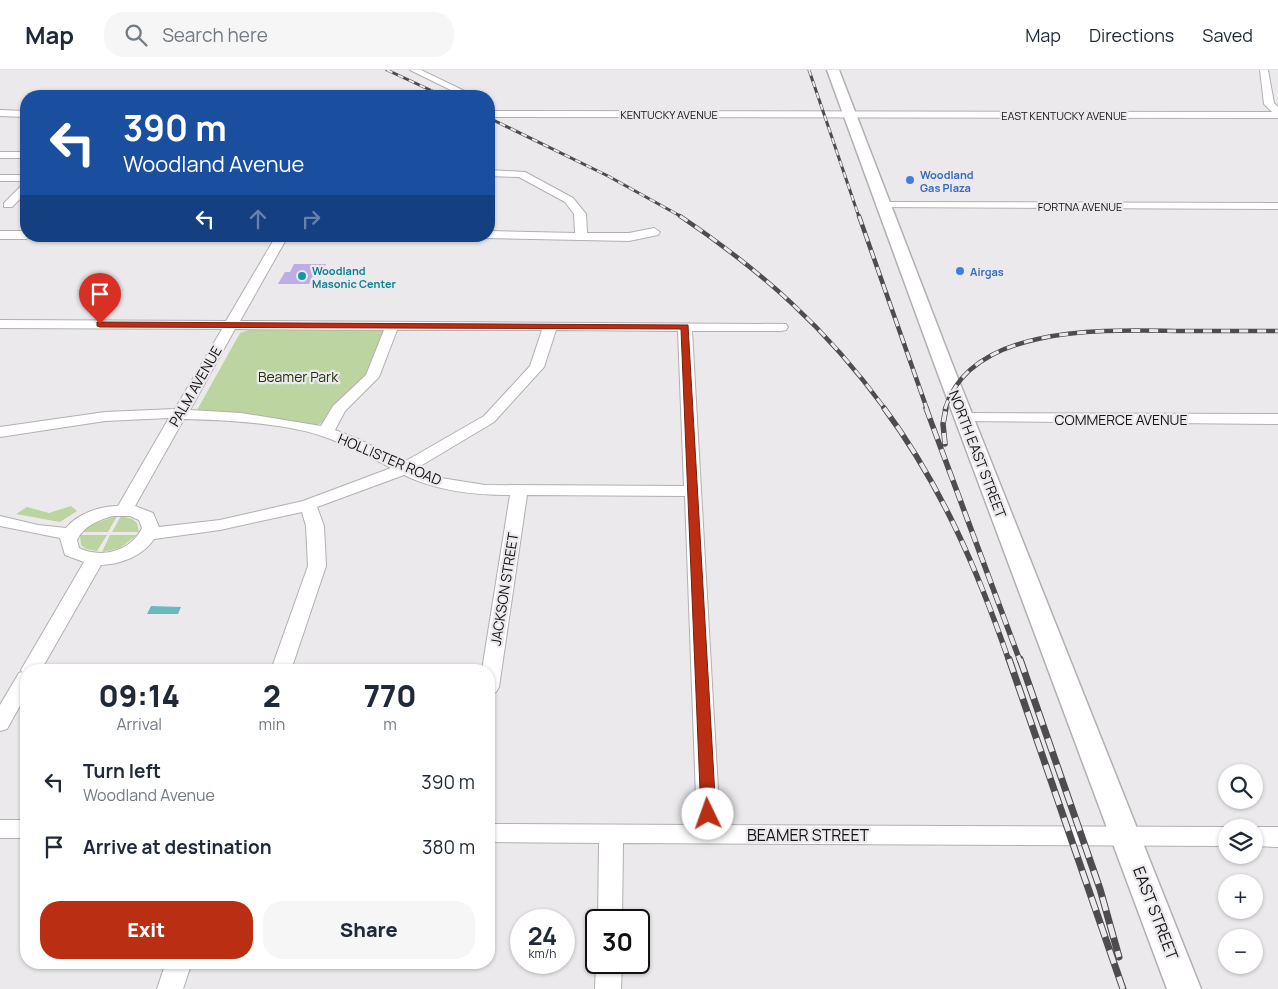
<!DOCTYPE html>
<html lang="en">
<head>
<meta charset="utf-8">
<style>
	:root { --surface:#fff; --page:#f6f6f7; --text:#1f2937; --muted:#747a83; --line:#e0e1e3; --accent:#ba2f14 }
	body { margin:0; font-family:Manrope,sans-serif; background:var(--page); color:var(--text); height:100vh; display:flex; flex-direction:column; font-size:19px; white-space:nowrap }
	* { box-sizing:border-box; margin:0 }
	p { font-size:16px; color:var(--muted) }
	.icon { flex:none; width:28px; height:28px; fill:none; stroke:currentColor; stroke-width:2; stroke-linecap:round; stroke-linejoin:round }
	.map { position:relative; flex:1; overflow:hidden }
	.drawer { position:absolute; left:20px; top:594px; width:475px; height:305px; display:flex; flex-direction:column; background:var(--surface); border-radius:20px; box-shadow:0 1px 4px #0004 }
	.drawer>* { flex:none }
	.guide { position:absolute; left:20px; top:20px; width:475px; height:152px; border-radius:20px; box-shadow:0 1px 4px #0004; background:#1a4fa0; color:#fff; overflow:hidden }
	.controls { position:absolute; left:1218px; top:694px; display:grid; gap:10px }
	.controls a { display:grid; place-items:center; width:45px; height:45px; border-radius:50%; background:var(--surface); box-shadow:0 1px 4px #0004; font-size:25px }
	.speed { position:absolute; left:510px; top:839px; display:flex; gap:10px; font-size:25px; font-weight:700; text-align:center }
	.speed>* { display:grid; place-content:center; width:65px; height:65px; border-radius:50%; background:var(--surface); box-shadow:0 1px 4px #0004; line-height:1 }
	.speed small { font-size:12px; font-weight:400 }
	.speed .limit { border:2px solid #111; border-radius:8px; background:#fff; color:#111 }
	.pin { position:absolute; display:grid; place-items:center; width:42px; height:42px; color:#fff; margin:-51px -21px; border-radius:50% 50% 50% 0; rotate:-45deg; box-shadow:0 0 5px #0007 }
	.pin .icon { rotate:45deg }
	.me { position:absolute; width:55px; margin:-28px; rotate:357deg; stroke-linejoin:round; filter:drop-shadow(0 0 4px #0008) }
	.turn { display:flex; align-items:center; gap:18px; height:105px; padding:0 20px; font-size:22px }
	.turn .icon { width:65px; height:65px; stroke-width:2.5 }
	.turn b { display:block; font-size:35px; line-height:42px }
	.lanes { display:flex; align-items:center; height:48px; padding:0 20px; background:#0003; justify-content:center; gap:25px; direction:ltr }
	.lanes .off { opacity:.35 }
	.eta { display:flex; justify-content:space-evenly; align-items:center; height:85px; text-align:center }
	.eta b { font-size:30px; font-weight:800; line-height:35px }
	.cta { display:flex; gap:10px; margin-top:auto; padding:10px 20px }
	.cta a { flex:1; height:58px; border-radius:20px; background:var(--accent); color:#fff; font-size:20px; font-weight:800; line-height:58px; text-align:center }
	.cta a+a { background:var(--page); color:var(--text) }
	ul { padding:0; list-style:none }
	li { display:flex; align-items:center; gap:15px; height:65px; padding:0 20px }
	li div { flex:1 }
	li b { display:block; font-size:19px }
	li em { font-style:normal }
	header { display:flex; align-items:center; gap:30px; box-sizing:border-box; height:70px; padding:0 25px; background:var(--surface); border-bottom:1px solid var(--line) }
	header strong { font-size:24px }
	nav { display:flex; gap:28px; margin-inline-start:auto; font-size:18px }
	.search { width:350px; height:45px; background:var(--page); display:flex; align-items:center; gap:12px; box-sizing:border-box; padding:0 18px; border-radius:20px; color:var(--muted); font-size:19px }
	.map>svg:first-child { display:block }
	.green { fill:#bbd4a0 }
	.water { fill:#69babc }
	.building { fill:#bcade5 }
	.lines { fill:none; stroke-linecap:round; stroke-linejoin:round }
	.minor-casing { stroke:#b1afb2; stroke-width:2 }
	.major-casing { stroke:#b1afb2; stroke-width:3 }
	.minor { fill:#fff; fill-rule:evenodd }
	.major { fill:#fff; fill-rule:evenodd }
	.rail-far3-casing { stroke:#4e4c4e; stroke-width:3 }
	.rail-far2-casing { stroke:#4e4c4e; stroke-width:4.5 }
	.rail-far1-casing { stroke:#4e4c4e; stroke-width:5.5 }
	.rail-casing { stroke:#4e4c4e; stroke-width:7 }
	.rail-far3 { stroke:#ece9ed; stroke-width:2; stroke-dasharray:6; stroke-linecap:butt }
	.rail-far2 { stroke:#ece9ed; stroke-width:3; stroke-dasharray:9; stroke-linecap:butt }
	.rail-far1 { stroke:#ece9ed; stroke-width:4; stroke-dasharray:11; stroke-linecap:butt }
	.rail { stroke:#ece9ed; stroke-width:5; stroke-dasharray:14; stroke-linecap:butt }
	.route { fill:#ba2f14; stroke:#791f0d }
	.shop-dot { fill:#3f7fe0; stroke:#ece9ed; stroke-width:2 }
	.culture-dot { fill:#0f9aa8; stroke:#ece9ed; stroke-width:2 }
	.labels { text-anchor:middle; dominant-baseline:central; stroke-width:4.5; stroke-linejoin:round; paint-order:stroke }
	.far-street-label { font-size:11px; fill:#141314; stroke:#ece9ed }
	.far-shop-label { font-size:11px; font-weight:bold; fill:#366cbe; stroke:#ece9ed; text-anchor:start }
	.far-culture-label { font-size:11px; font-weight:bold; fill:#0d838f; stroke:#ece9ed; text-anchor:start }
	.park-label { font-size:14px; fill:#24340b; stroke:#ece9ed }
	.street-label { font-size:14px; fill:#141314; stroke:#ece9ed }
	.near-street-label { font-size:16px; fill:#141314; stroke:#ece9ed }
</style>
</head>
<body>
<header>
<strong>Map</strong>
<div class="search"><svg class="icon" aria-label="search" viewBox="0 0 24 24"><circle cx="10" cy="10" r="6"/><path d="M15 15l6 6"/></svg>Search here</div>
<nav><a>Map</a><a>Directions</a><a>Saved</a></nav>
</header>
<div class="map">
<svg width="1278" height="919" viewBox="0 0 1278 919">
	<rect width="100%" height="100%" fill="#ece9ed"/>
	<path class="green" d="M249 260H385L370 301 353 321 332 338 322 353 315 356 196 342 240 263Z
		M71 436 77 441 60 452 16 444 27 437 49 443Z
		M117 446 108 462H82L90 455Z
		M121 446 132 449 137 453 139 462H112Z
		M80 465H107L97 481 86 479 81 475Z
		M110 465H137L120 478 102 482Z"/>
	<path class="water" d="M151 536 181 537 178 544H147Z"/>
	<path class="building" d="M294 194H326L320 207H312L309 214H278L285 202H290Z"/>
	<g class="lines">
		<g class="minor-casing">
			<path id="minor" d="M410 0H421L475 26H463Z
				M1260 0H1268L1274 33 1278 37V48L489 47V41L1272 42 1264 34Z
				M0 40 26 41V47L0 46Z
				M0 82H26V88H0Z
				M489 100 525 102 573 128 586 144 587 163H629L654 158 660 162 658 165 629 171 485 168 489 166V161L575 163 574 144 565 132 519 107 489 106Z
				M0 105H26V111H0Z
				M26 114V123L12 137H4V133L22 115Z
				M882 132 1278 133V139L878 137 876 135Z
				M0 161H26V166H31L26 169H0Z
				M276 166H288L240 251 786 254 788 257 786 260 781 261H692L720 755 1226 757V776L623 773 622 850H598L599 773 489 772V754L697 755 685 426 527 425 499 617 496 622 489 624V600H482L510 425C473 425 437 421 404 405L317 437 324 456 326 496 291 600H271L308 496 306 456 302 442 220 460 154 469C143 486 121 494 101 495L41 600H26V625L7 659 0 661V635L19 603 22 602 21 600 84 492 65 485 60 468 0 456V446L38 455 66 458C77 444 100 436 118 436L169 348 105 351 0 367V357L105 342 175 339 222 259 0 258V250L226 251ZM235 259 384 260 366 305 333 336 321 356 241 343 190 340ZM397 260H542L530 296 484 346 404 392 358 369 335 360 345 341 379 307ZM556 260 678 261 684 416 485 415 441 408 417 398 494 352 544 297ZM184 349C224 350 284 353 322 366 346 374 368 386 391 398L303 431 220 450 159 457 153 443 135 436ZM113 446H130L139 450 142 458C131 481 102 489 79 478L77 470C84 456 98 450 113 446Z
				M964 343 1278 344V354L959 351 956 348Z
				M0 750H26V768H0Z
				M1254 757H1278V777L1254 776Z
				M166 892H192L183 919H157Z
				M596 892H622L621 919H595Z"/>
		</g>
		<g class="major-casing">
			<path id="major" d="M827 0H839L953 296 1201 919H1167L935 296Z"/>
		</g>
		<use href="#minor" class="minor"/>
		<use href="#major" class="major"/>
		<g class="rail-far3-casing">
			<path id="rail-far3" d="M387 0 443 26
				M809 0 859 147
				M489 48 608 106 682 147"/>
		</g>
		<g class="rail-far2-casing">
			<path id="rail-far2" d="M680 146C763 202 826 258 885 339
				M859 146 927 339
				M945 339C971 254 1105 260 1175 261 1209 261 1244 261 1278 261"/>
		</g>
		<g class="rail-far1-casing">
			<path id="rail-far1" d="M884 338C941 415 978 501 1009 591
				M926 338 1020 591
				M945 374 943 354 946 338"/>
		</g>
		<g class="rail-casing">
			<path id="rail" d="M1009 589 1123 919
				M1020 589 1100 819 1119 887"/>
		</g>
		<use href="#rail-far3" class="rail-far3"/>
		<use href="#rail-far2" class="rail-far2"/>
		<use href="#rail-far1" class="rail-far1"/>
		<use href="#rail" class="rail"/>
	</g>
	<path class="route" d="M97 252 688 255 716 744 713 748H703L701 744 681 259 100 257 97 256Z"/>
	<g class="shop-dot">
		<circle cx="910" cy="110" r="5"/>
		<circle cx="960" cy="201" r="5"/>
	</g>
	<circle class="culture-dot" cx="302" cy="206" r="5"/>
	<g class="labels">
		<g class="far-street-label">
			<text x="669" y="44">KENTUCKY AVENUE</text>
			<text x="1064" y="45">EAST KENTUCKY AVENUE</text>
			<text x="1080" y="136">FORTNA AVENUE</text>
		</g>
		<g class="far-shop-label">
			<text x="920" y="104">Woodland<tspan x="920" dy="13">Gas Plaza</tspan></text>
			<text x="970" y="201">Airgas</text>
		</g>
		<g class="far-culture-label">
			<text x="312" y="200">Woodland<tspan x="312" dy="13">Masonic Center</tspan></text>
		</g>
		<g class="park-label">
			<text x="298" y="306">Beamer Park</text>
		</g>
		<g class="street-label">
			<text transform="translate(195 316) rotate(-60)">PALM AVENUE</text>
			<text x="1121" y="349">COMMERCE AVENUE</text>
			<text transform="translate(978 384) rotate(69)">NORTH EAST STREET</text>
			<text transform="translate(390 389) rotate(23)">HOLLISTER ROAD</text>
			<text transform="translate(504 519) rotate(-81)">JACKSON STREET</text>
		</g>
		<g class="near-street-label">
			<text x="808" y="765">BEAMER STREET</text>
			<text transform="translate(1156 843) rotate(69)">EAST STREET</text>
		</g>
	</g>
</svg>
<div class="controls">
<a><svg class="icon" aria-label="search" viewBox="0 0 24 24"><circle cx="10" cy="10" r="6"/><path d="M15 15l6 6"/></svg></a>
<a><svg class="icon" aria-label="layers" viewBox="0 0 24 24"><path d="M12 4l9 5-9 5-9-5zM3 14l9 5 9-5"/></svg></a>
<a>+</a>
<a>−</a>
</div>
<div class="speed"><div>24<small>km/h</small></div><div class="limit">30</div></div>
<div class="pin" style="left:100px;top:254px;background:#d93025"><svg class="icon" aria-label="arrive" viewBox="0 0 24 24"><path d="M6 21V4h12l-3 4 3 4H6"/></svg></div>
<svg class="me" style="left:708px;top:744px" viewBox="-20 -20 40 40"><circle r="19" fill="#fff"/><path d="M0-13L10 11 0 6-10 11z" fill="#ba2f14"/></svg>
<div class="guide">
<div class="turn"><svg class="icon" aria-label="left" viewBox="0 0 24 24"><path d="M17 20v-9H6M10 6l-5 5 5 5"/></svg><div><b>390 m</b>Woodland Avenue</div></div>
<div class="lanes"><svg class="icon" aria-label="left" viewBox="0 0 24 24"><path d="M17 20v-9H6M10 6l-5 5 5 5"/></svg><svg class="icon off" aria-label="ahead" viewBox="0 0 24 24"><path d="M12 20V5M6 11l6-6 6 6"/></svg><svg class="icon off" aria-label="right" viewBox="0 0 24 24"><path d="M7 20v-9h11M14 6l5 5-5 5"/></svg></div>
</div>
<section class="drawer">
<div class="eta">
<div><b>09:14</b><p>Arrival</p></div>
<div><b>2</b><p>min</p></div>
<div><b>770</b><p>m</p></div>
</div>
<ul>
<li><svg class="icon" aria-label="left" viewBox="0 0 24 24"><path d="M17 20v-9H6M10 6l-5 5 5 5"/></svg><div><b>Turn left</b><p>Woodland Avenue</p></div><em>390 m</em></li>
<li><svg class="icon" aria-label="arrive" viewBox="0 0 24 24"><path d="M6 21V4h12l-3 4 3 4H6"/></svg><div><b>Arrive at destination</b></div><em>380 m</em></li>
</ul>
<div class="cta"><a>Exit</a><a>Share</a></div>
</section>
</div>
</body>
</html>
